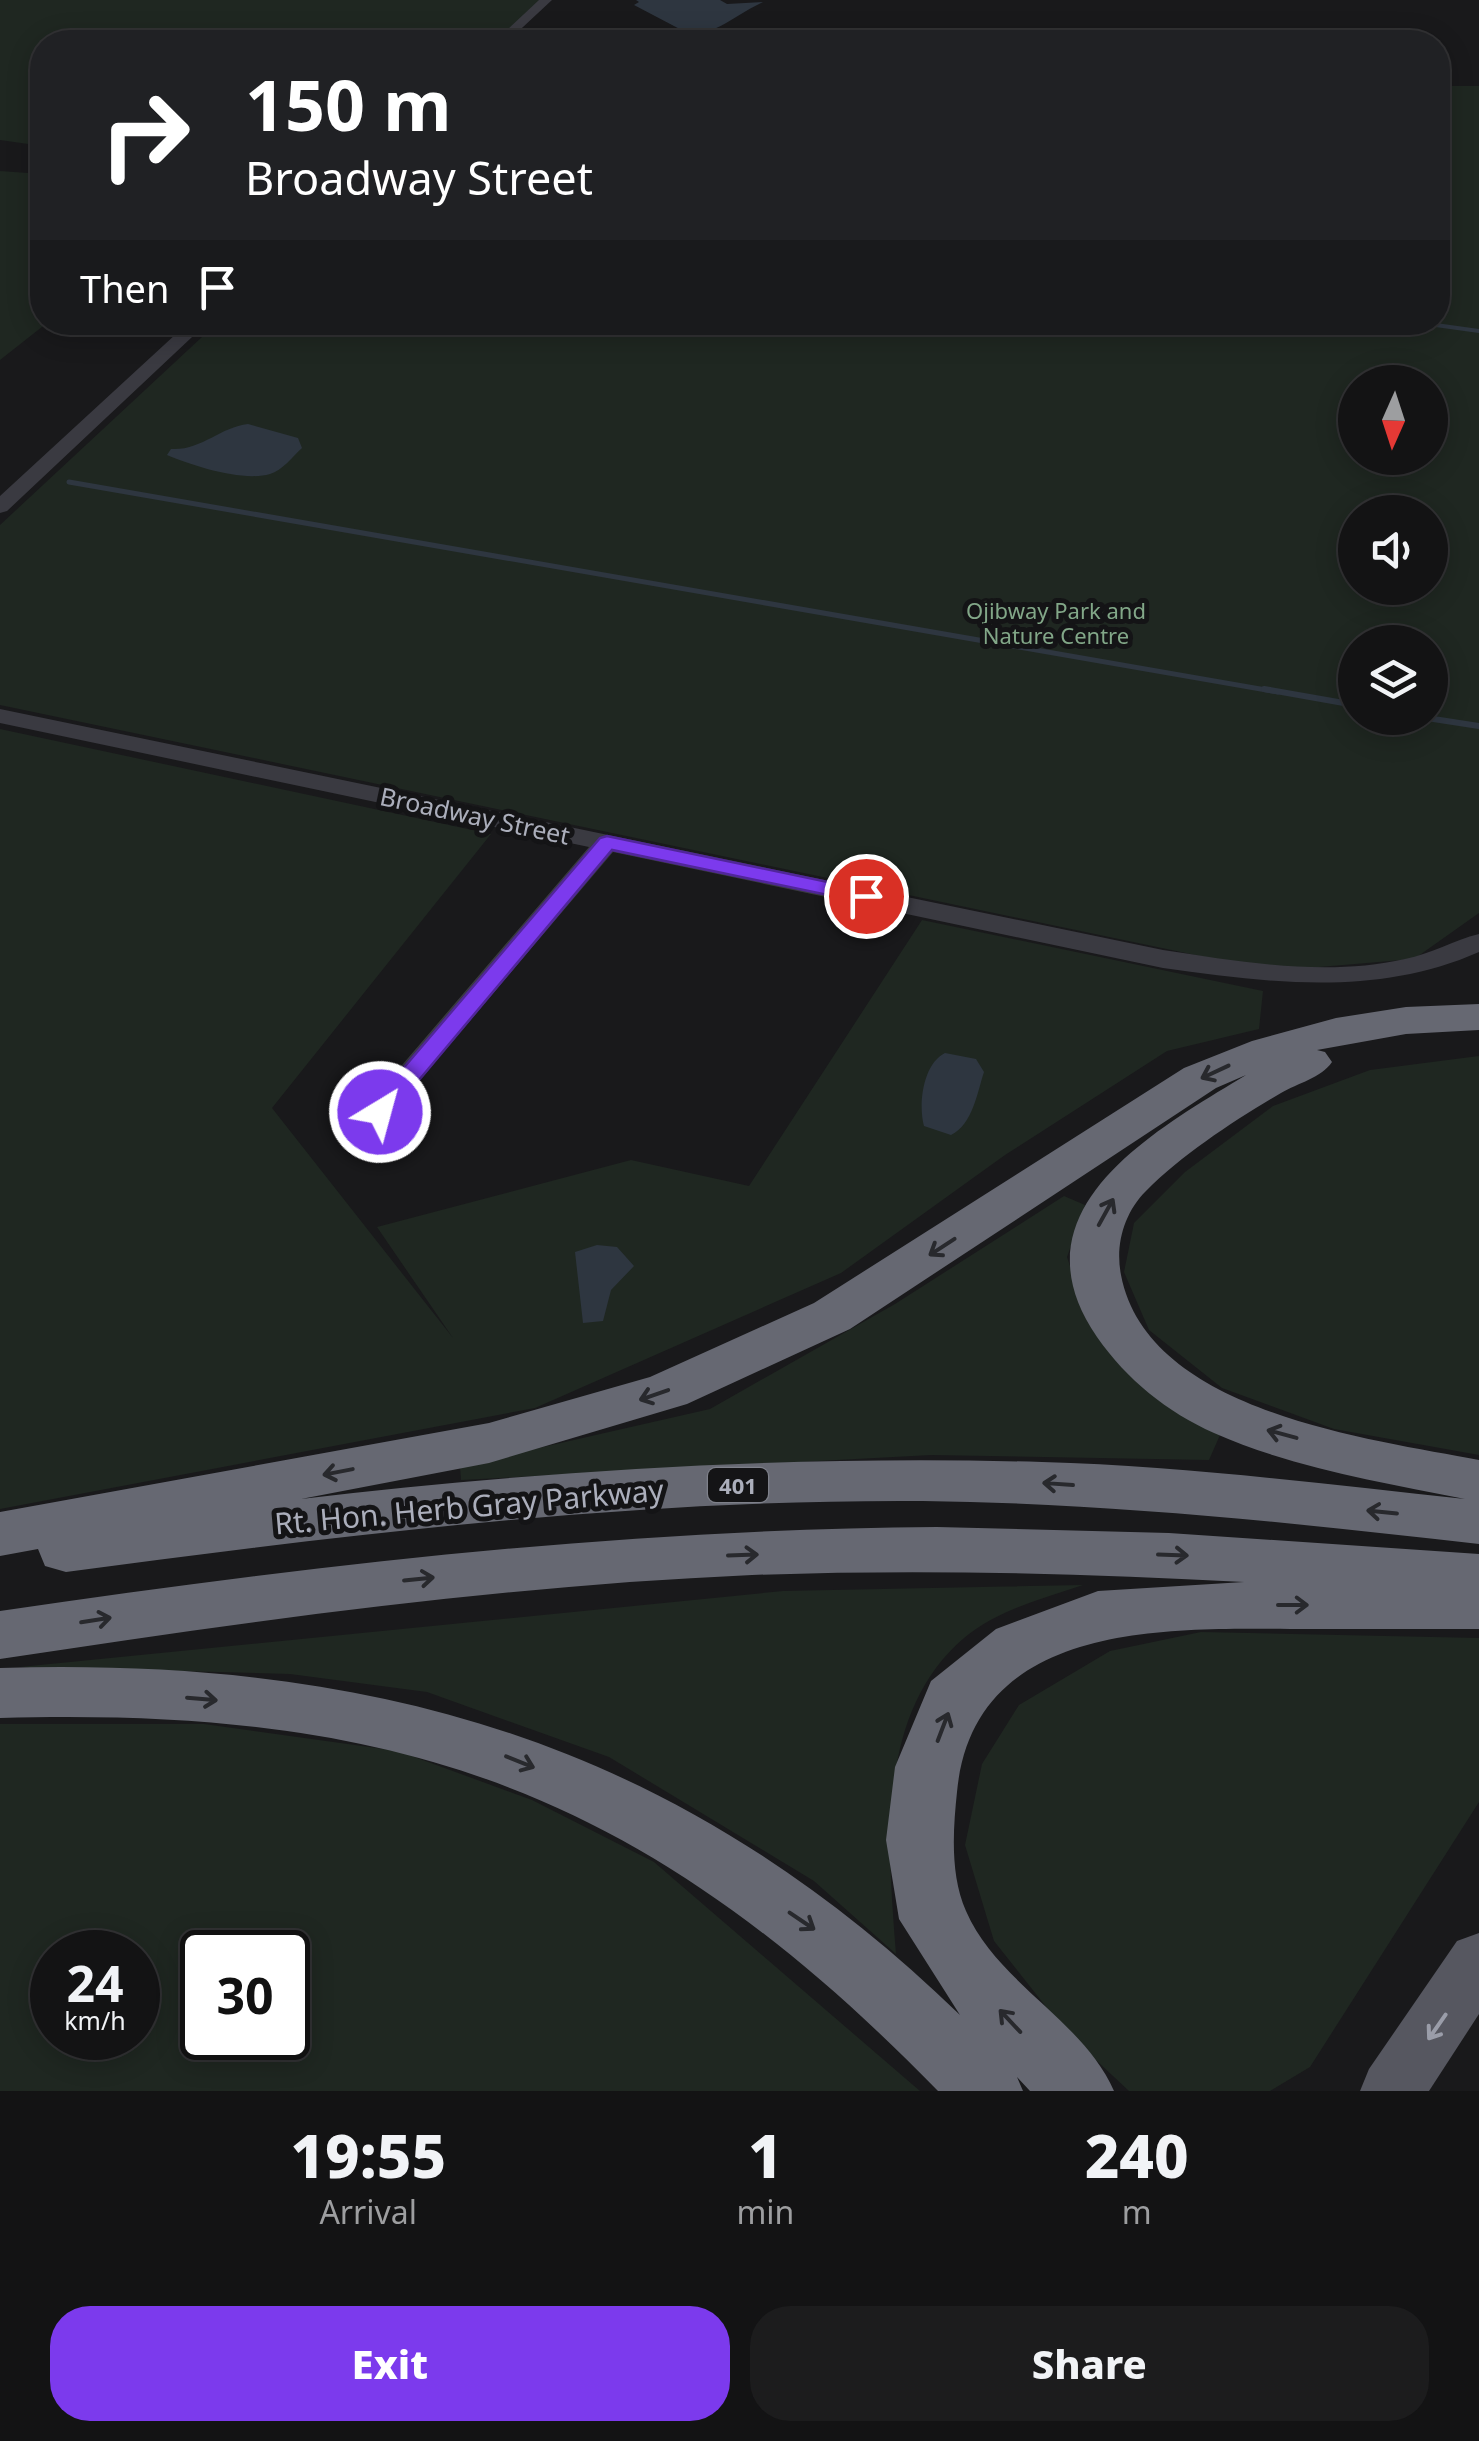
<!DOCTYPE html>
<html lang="en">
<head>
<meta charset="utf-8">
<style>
	:root { --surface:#131314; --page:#1c1c1d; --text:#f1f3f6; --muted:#9d9ea0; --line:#323234; --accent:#7c3aed }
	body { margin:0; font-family:"Noto Sans",sans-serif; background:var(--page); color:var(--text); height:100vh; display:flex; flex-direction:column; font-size:38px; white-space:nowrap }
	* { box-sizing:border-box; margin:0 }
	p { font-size:32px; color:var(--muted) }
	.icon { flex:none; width:55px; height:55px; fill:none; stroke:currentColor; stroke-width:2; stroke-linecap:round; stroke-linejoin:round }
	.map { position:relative; height:2091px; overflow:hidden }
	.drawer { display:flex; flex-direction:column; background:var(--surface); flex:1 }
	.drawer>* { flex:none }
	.guide { position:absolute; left:30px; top:30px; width:1420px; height:305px; border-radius:40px; box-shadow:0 5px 25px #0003,0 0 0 2px var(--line); background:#202124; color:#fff; overflow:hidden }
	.needle { width:65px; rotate:183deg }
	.tools { position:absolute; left:1338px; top:365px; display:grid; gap:20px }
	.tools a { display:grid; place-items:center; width:110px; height:110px; border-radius:50%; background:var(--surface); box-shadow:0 5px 25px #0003,0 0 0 2px var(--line); font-size:50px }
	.speed { position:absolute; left:30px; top:1930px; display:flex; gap:20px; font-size:50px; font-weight:700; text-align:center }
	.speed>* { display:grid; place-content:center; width:130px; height:130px; border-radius:50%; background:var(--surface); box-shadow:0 5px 25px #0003,0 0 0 2px var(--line); line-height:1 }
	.speed small { font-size:25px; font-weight:400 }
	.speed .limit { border:5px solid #111; border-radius:15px; background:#fff; color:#111 }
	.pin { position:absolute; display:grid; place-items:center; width:85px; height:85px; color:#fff; margin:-42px; border:5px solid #fff; border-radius:50%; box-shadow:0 2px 10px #0007 }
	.me { position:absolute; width:110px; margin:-55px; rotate:37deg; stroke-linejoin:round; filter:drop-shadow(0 0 8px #0008) }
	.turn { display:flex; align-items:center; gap:35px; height:210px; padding:0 50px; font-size:45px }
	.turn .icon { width:130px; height:130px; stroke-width:2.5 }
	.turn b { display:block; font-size:70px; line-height:85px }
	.then { display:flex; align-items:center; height:95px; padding:0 50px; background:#0003; gap:20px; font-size:38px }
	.eta { display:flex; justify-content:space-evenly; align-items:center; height:170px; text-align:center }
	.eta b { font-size:60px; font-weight:800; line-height:70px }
	.action { display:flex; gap:20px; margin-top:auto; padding:20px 50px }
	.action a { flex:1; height:115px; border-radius:40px; background:var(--accent); color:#fff; font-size:40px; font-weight:800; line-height:115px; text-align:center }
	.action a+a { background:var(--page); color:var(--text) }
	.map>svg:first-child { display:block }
	.green { fill:#1f2721; fill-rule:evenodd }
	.water { fill:#2e3640 }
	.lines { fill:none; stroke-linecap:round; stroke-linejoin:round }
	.stream-far2 { stroke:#2e3640; stroke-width:4 }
	.stream-far1 { stroke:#2e3640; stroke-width:5 }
	.stream { stroke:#2e3640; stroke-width:6 }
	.minor { fill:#3a3a41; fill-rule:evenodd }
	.major { fill:#565760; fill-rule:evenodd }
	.highway { fill:#666872; fill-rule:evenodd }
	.oneway { stroke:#28292d }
	.oneway2 { stroke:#9a9da9 }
	.route { fill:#7c3aed; stroke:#51269a; stroke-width:2.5 }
	.labels { text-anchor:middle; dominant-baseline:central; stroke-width:10; stroke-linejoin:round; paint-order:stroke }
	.far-park-label { font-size:22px; fill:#82a788; stroke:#141416 }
	.shield { fill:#141416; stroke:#7e808a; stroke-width:2.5 }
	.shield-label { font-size:22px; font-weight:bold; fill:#abaebb }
	.street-label { font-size:25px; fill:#abaebb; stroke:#141416 }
	.near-street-label { font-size:30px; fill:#abaebb; stroke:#141416 }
</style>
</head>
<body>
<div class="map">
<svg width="1479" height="2091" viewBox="0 0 1479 2091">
	<rect width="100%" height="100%" fill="#19191b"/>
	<path class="green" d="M0 0H543L499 42H42V146L0 140Z
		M1438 86H1479V913L1414 959 1272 971 0 705V525L217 323 1438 322ZM1355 382H1430V458H1355ZM1355 512H1430V588H1355ZM1355 642H1430V718H1355Z
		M0 171 42 174V322L47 323 0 360Z
		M0 729 491 834 272 1108 453 1338 377 1227 631 1160 749 1186 922 920 1263 991 1259 1029 1167 1051 1005 1155 841 1273 535 1408 0 1509Z
		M1479 1056V1455L1334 1429 1222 1388 1149 1330 1124 1272 1134 1223 1185 1172 1273 1106 1370 1070Z
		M1064 1196 1085 1205 1067 1257 1089 1323 1142 1385 1220 1435 1209 1460 931 1455 461 1480 460 1466 710 1409 895 1304Z
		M1083 1585C1042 1599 997 1610 964 1638 875 1714 888 1849 896 1954L814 1881 609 1757 427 1692 290 1674 20 1667 783 1591Z
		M1201 1632 1479 1638V1802L1310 2067 1270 2091H1129L1066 2032 994 1941 965 1845 982 1764 1019 1705 1110 1651Z
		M0 1724H204L398 1751 532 1800 654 1862 920 2091H0ZM52 1952H138V2038H52ZM202 1952H288V2038H202Z"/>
	<path class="water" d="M636 0H720L727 4 763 2C739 13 720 31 693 36L634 5 639 2Z
		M248 424 298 438 302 448C293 456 282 471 270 474 243 482 193 466 167 455L171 449C201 451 220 427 248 424Z
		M945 1053 976 1059 984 1072C977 1093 973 1124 951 1135L924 1126C918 1104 923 1064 945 1053Z
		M597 1245 617 1247 634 1266 611 1290 603 1321 583 1323 575 1252Z"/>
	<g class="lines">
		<path class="stream-far2" d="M1414 322 1479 331"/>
		<path class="stream-far1" d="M69 482 1278 692"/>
		<path class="stream" d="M1264 689 1355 705
			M1427 718 1479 726"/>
		<path class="minor" d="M539 0H552L507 42H494Z
			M189 322H208L7 511 0 513V496Z
			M0 709 1163 950C1242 962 1326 977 1405 959 1431 954 1454 940 1479 934V952C1377 997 1270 983 1163 968L613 852 401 1102 393 1124 395 1147 379 1157 363 1147 361 1124 372 1100 589 847 0 723Z"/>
		<path class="major" d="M1479 1933V2014L1429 2091H1360L1369 2069 1457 1941Z"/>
		<path class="highway" d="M1479 1004V1030L1406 1034 1317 1050 1325 1052 1332 1062C1321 1078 1298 1083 1281 1093 1235 1120 1183 1154 1146 1191 1124 1213 1115 1245 1121 1275 1147 1412 1369 1439 1479 1460V1544C1294 1523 1109 1503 923 1501 636 1499 350 1534 66 1572L45 1566 38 1549 0 1556V1512L489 1423 650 1377 814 1303 1184 1068 1252 1041 1336 1018 1406 1007ZM1246 1075C1152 1132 1010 1211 1097 1337 1127 1380 1167 1412 1214 1433 1293 1468 1381 1482 1465 1499 1324 1484 1184 1466 1042 1462 795 1455 547 1470 301 1499L489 1463 687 1404 850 1329 1216 1088Z
			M937 1527 1169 1533 1479 1554V1629C1416 1629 1353 1629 1290 1629 1161 1628 973 1623 957 1792 953 1830 950 1875 966 1911 998 1984 1083 2020 1114 2091H1030L1017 2077 1023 2091H938C651 1797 409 1706 0 1718V1668C382 1657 681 1745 960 2015L899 1919 886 1840 895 1767 931 1681 996 1629 1098 1591 1244 1582C1080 1573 916 1569 752 1575 500 1586 249 1621 0 1659V1611C311 1565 622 1529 937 1527Z"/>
	</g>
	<defs><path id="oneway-shaft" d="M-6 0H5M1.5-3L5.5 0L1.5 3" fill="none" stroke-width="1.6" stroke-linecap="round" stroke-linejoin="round" transform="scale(2.5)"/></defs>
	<g class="oneway">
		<use href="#oneway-shaft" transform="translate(1215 1072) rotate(155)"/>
		<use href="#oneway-shaft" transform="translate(1106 1212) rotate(-61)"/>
		<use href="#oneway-shaft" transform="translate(942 1247) rotate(147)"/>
		<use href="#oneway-shaft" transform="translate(654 1395) rotate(161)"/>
		<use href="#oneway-shaft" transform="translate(1282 1434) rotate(-165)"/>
		<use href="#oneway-shaft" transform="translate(338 1472) rotate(169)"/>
		<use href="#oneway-shaft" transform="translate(1058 1484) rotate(-176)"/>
		<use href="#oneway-shaft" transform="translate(1382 1512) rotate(-174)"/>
		<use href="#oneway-shaft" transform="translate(743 1555) rotate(-2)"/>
		<use href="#oneway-shaft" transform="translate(1173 1555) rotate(2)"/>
		<use href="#oneway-shaft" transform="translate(419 1579) rotate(-6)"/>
		<use href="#oneway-shaft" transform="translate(1293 1605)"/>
		<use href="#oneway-shaft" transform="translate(96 1620) rotate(-9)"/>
		<use href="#oneway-shaft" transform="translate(202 1699) rotate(5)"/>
		<use href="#oneway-shaft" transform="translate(943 1727) rotate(-69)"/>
		<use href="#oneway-shaft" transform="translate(520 1762) rotate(22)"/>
		<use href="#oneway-shaft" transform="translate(802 1921) rotate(34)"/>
		<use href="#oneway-shaft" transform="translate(1010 2021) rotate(-133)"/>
	</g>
	<use class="oneway2" href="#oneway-shaft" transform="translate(1437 2027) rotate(125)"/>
	<path class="route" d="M607 836 866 890 877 896 866 903 612 850 388 1117H371V1106L600 838Z"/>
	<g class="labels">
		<g class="far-park-label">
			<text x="1056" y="610">Ojibway Park and<tspan x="1056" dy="25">Nature Centre</tspan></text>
		</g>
		<rect class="shield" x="708" y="1468" width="60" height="34" rx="8"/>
		<g class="shield-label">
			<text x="738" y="1485">401</text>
		</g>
		<g class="street-label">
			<text transform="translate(475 815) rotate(12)">Broadway Street</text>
		</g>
		<g class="near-street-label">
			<text transform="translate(469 1506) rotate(-5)">Rt. Hon. Herb Gray Parkway</text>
		</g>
	</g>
</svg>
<div class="tools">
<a><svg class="needle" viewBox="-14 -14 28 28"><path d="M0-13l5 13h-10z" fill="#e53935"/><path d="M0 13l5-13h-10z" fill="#9d9ea0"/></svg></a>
<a><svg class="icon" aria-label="sound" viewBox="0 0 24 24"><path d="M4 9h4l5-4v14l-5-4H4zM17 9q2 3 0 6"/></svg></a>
<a><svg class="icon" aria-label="layers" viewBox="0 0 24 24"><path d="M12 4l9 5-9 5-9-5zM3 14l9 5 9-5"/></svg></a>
</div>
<div class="speed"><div>24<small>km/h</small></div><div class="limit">30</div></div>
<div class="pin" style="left:866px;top:896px;background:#d93025"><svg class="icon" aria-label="arrive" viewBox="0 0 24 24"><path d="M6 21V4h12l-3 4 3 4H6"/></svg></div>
<svg class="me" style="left:380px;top:1112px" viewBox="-20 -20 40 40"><circle r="17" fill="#7c3aed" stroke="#fff" stroke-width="3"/><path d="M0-11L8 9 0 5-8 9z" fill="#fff"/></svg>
<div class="guide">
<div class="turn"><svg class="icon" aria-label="right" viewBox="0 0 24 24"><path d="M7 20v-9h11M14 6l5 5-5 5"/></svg><div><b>150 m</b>Broadway Street</div></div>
<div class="then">Then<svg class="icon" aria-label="arrive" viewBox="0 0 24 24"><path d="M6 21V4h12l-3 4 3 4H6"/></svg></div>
</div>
</div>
<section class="drawer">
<div class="eta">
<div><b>19:55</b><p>Arrival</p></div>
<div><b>1</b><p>min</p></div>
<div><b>240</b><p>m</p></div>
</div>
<div class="action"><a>Exit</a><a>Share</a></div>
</section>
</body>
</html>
